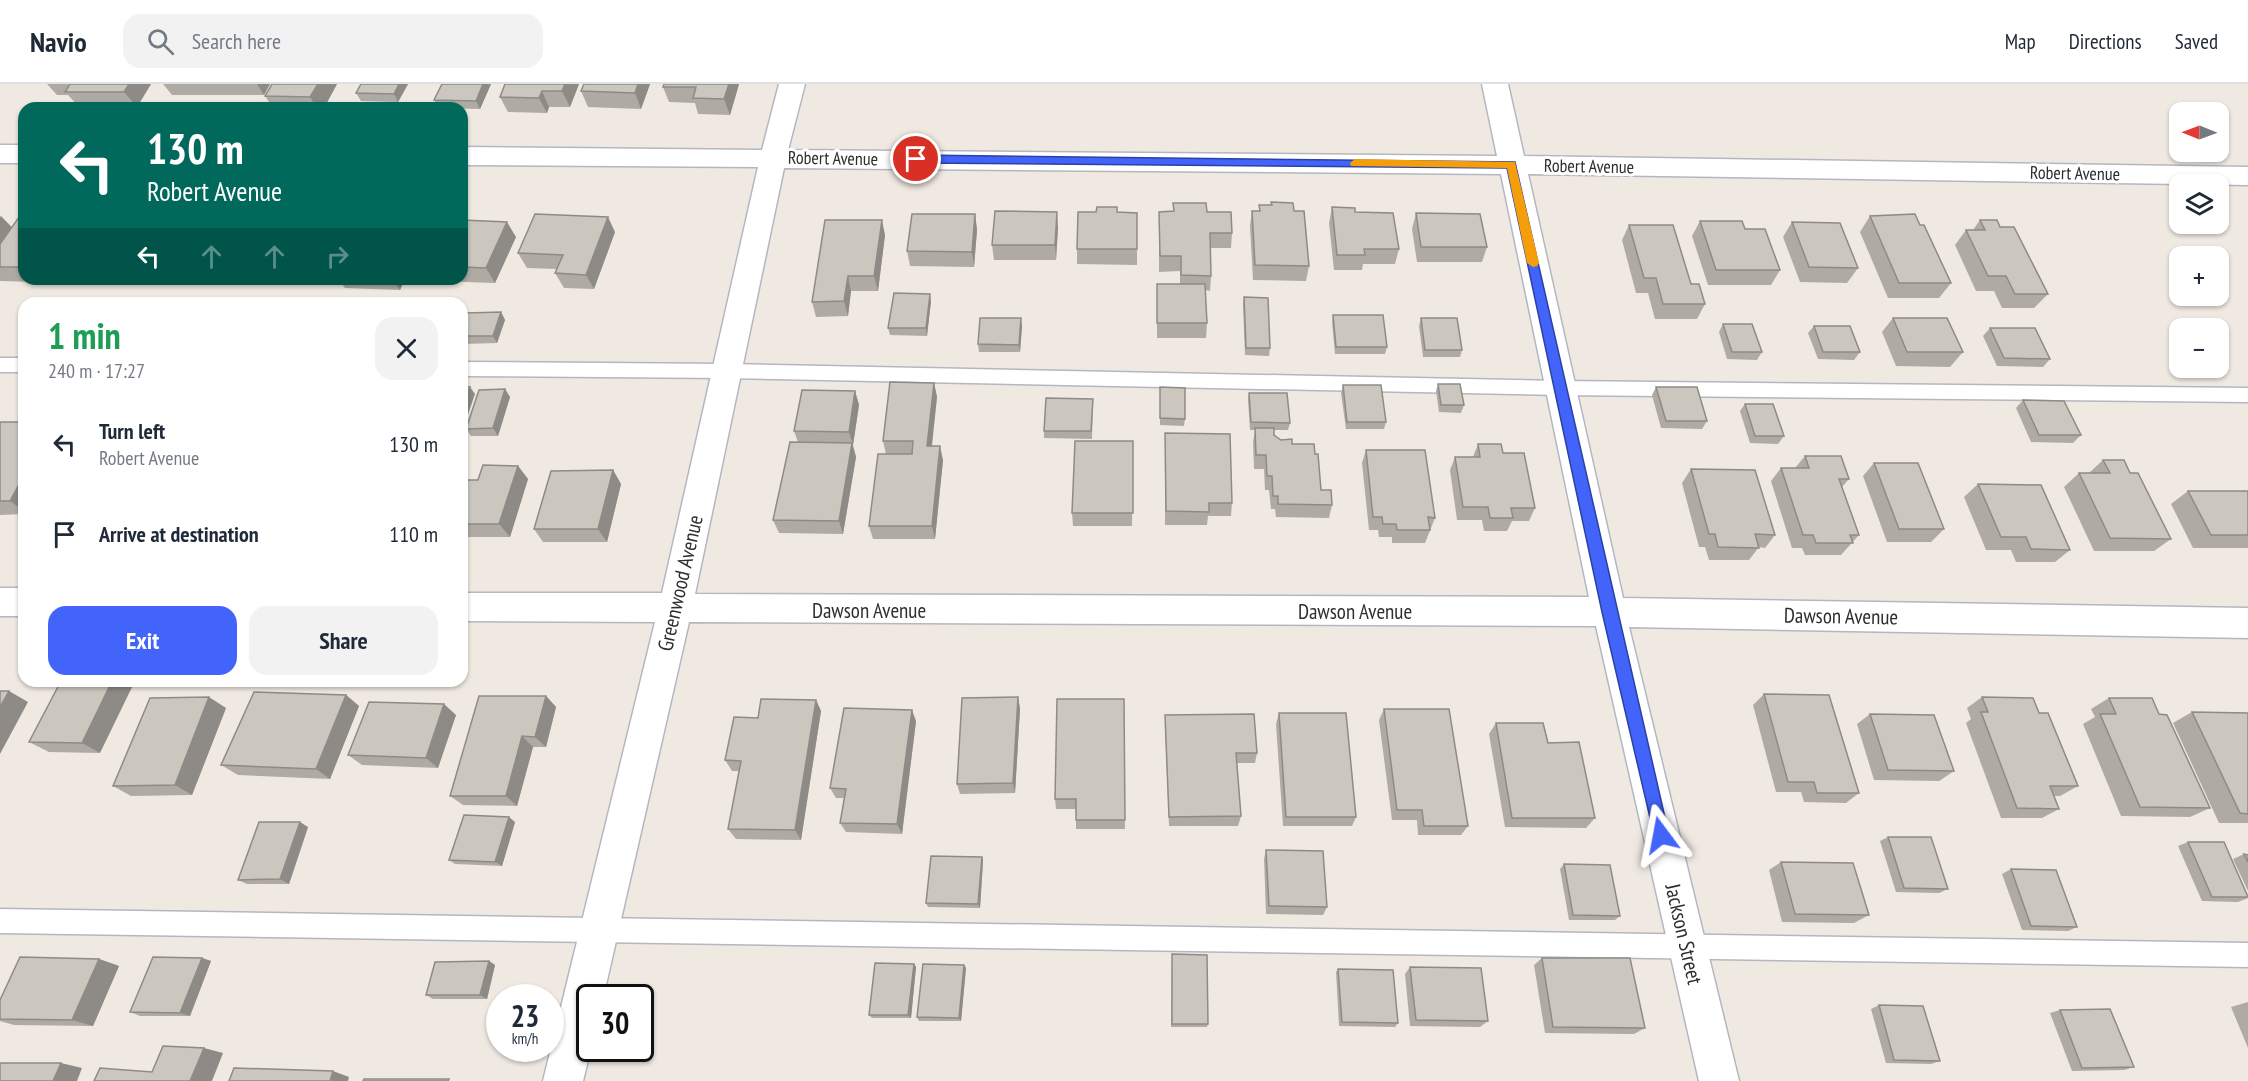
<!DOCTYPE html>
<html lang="en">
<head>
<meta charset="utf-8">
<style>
	:root { --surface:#fff; --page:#f2f2f3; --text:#1f2937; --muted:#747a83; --line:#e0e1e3; --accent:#4264fb }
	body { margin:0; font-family:"PT Sans Narrow",sans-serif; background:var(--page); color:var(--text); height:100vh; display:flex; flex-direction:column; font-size:22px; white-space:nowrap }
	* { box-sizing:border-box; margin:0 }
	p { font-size:20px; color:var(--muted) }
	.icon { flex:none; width:33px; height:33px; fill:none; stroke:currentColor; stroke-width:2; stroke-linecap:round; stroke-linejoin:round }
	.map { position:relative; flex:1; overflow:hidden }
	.side { position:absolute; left:18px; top:213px; width:450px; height:390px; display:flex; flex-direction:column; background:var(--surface); border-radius:18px; box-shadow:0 2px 4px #0004 }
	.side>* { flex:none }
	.banner { position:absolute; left:18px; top:18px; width:450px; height:183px; border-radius:18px; box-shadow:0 2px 4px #0004; background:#00695c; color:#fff; overflow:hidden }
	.needle { width:39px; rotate:271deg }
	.controls { position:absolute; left:2169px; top:18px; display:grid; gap:12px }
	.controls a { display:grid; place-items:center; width:60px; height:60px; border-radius:12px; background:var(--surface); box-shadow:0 2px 4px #0004; font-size:30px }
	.speed { position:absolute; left:486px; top:900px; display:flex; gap:12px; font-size:30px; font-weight:700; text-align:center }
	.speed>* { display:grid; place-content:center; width:78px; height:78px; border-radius:50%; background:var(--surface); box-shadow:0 2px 4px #0004; line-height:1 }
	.speed small { font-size:15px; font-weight:400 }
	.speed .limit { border:3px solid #111; border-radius:9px; background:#fff; color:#111 }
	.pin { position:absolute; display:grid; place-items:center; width:51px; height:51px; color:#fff; margin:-26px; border:3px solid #fff; border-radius:50%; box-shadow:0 2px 6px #0007 }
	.me { position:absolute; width:66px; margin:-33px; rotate:347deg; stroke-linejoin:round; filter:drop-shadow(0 0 4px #0008) }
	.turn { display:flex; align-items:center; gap:21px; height:126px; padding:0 30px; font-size:27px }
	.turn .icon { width:78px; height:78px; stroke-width:2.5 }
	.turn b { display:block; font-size:42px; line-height:51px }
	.lanes { display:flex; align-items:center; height:57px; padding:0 30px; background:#0003; justify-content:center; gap:30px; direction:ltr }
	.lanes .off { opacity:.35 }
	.round { display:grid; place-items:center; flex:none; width:63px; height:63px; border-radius:18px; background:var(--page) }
	.overview { display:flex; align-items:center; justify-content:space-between; height:102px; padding:0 30px }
	h1 { font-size:36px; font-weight:600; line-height:45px; color:#1e9e55 }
	.button { display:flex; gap:12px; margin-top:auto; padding:12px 30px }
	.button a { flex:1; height:69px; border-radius:18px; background:var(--accent); color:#fff; font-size:24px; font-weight:600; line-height:69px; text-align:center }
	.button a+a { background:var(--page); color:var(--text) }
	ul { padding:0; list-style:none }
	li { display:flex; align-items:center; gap:18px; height:90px; padding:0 30px }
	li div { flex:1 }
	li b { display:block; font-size:22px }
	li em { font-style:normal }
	header { display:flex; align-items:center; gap:36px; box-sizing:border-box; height:84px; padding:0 30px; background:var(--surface); border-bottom:2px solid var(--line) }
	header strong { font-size:28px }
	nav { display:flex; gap:33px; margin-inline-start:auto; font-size:21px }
	.search { width:420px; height:54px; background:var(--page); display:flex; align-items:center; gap:15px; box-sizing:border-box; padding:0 21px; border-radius:18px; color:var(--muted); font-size:22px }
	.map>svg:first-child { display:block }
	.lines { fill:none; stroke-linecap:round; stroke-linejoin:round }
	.service-casing { stroke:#b4b7c1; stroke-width:3 }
	.minor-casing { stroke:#b4b7c1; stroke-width:3 }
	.service { fill:#fff; fill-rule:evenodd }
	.minor { fill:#fff; fill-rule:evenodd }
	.wall { fill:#afaba4 }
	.shaded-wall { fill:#8e8b86 }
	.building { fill:#cbc7bf; stroke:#8e8b86; stroke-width:1.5 }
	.route { fill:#4264fb; stroke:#2b41a3; stroke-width:1.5 }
	.slow { fill:#f59e0b }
	.labels { text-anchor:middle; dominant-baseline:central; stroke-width:6; stroke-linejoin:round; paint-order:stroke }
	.far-street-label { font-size:18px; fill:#2e2e2e; stroke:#fff }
	.street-label { font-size:21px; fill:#2e2e2e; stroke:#fff }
</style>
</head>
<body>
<header>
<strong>Navio</strong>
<div class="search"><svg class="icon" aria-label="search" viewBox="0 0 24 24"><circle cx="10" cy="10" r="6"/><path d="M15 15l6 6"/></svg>Search here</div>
<nav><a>Map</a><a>Directions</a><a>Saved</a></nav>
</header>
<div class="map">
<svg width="2248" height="997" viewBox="0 0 2248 997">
	<rect width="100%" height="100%" fill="#efe9e1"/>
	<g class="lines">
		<g class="service-casing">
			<path id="service" d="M0 274H24V288H0Z
				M462 278 726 280 1560 297 2248 304V318L1560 311 726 294 462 292Z
				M0 825 2248 859V883L0 849Z"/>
		</g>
		<g class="minor-casing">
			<path id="minor" d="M779 0H805L788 66 1497 72 1482 0H1508L1524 72 2248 83V101L1528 90 1623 514 2248 524V554L1629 543 1739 997H1699L1596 542 689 538 603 914H590L591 964 583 997H543L655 538 462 537V509H662L758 83 462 81V63L762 66ZM784 84 1501 90 1589 513 695 510Z
				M0 61H24V79H0Z
				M0 504H24V532H0Z"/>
		</g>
		<use href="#service" class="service"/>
		<use href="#minor" class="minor"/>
	</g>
	<path class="wall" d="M47 0H151L137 23H79L68 11H57Z
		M163 0H270L264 11H172Z
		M272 0H337L324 24H273L265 12Z
		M408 0 398 18 361 17 356 9Z
		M442 0H491L480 25 439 24 434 16Z
		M579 0 570 23H549L547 29 508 28 500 13Z
		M584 0H650L641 25 588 23 581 7Z
		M664 0H739L730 31 698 30 695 19 669 18 663 3Z
		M1173 119 1207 128 1232 149 1231 164H1210L1211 192 1210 207 1205 206 1207 239 1206 254H1157V200H1180V187L1159 188V128L1173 127Z
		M1259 121 1294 127 1309 182 1306 197 1253 196 1250 142 1252 127H1259Z
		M1332 123 1355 128 1399 165 1395 180H1363L1362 186H1334L1329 139Z
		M24 126V195H75L73 199 0 197V132L12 143Z
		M1117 128 1137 129V181L1077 180V165Z
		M1416 129 1487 163 1482 178H1417L1412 145Z
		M975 130 977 146 974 183 910 182 907 167Z
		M1870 132 1920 141 1951 199 1939 214H1888L1860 148Z
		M462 136 516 153 495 199 435 197 434 195H462Z
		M1980 136 2000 143 2048 210 2034 224H2002L1994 207H1976L1955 161 1966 146H1973Z
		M1700 137 1745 145 1780 186 1771 201H1708L1692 152Z
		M1792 138 1858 184 1847 199 1800 198 1783 153Z
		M1629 141 1691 200 1705 220 1697 235H1655L1648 209H1636L1622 156Z
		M1058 143 1056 176H994L992 161Z
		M615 148 594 205 564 204 555 189 557 185 527 184 518 169Z
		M885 151 878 207H851L848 232 816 233 812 218Z
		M338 195H405L400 206 345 204Z
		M1244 213 1270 264 1269 272 1245 271 1243 221Z
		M931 217 927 252 890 251 888 244Z
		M501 228 505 236 497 259 463 260 462 258V242Z
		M1333 231 1387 263 1385 270H1335L1332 238Z
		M1421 234 1462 266 1460 273H1423L1419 242Z
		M1893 234 1963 268 1950 283 1896 282 1882 248Z
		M1723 240 1762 268 1757 276 1727 275 1719 248Z
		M1022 242 1020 268H979L978 260Z
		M1814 242 1860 268 1854 276 1818 275 1808 249Z
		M1990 244 2050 275 2043 283 1997 282 1983 252Z
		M934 299 937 313 932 362 943 376 935 455H873L869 442 886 370 883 357Z
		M1438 300 1464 321 1461 329 1439 328 1436 307Z
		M1343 301 1386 338 1384 345H1346L1341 309Z
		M1160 303 1185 335 1184 342 1160 341Z
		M1656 303 1707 337 1702 345 1661 344 1652 311Z
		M505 305 510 313 498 352H471L466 345Z
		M855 307 859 321 853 361 856 373 843 450 779 449 773 436 798 358 794 347Z
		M1249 309 1290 339 1288 346H1274V351L1281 356 1315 370 1321 406 1332 421 1329 434 1276 433 1275 425H1271L1269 406H1265L1264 385H1254L1253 358 1255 346H1250L1248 316Z
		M1093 315 1092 355 1044 354V347Z
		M2023 316 2081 351 2073 359 2031 358 2016 324Z
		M1745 320 1784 352 1778 360 1750 359 1740 327Z
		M0 338H24V430L0 431Z
		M1165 349 1232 419 1231 432H1208L1207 441H1165Z
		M1133 357 1132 442H1073L1072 429Z
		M1478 360 1503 369 1535 424 1529 437H1512L1507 447H1484L1482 436H1457L1450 386 1455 373H1473Z
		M1366 366 1435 434 1425 459H1392V453H1379L1378 446H1369L1362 379Z
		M1805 372 1849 395 1842 403 1859 451 1841 471H1805L1802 464H1792L1771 397 1781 384H1795Z
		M2103 376 2171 455 2154 467H2094L2064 403 2079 389H2089Z
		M1874 379 1944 445 1931 458H1887L1863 392Z
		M518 382 528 395 510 453H462V396H478Z
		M1691 385 1775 451 1765 464 1759 463 1749 476H1709L1705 463H1699L1682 399Z
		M613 386 621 400 607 458H543L534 445Z
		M1978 400 2070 466 2055 478H2016L2011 466H1986L1964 413Z
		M2188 407H2248V464H2193L2171 420Z
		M61 597 100 669 49 668 29 658Z
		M1764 610 1859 709 1846 719 1804 718 1801 708H1776L1753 621Z
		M346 611 359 622 330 695 238 691 221 681Z
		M546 612 556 623 546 663H533L517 722 463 721 450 712Z
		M1018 613 1020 625 1015 709 960 710 957 700Z
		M1982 613 2039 629 2078 702 2060 712H2054L2059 725 2042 734H2001L1966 639 1971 635 1967 624Z
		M2109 614 2159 630 2210 724 2190 733 2121 732 2083 640 2095 633 2091 625Z
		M1124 615 1125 745H1076V725H1056L1055 715Z
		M816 616 821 627 801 756 736 755 728 745 740 687H732L725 676 758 634Z
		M226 624 192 711 131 712 113 702Z
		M1384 625 1468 742 1461 751H1418L1417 736H1392L1379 636Z
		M2192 628 2248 629V739H2219L2173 639Z
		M1279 629 1356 733 1352 742H1283L1276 640Z
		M1870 630 1954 687 1939 697 1874 696 1857 640Z
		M456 631 438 684 362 681 348 671Z
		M1165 631 1257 669 1255 679H1237L1241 732 1238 742H1169L1165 642Z
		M916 637 902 750 846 748 840 739 844 714H836L830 704Z
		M1496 639 1548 659 1595 734 1586 744 1505 743 1489 650Z
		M515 738 502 782 455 780 449 776Z
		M308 743 289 800H247L238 796Z
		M1888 753 1948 805 1939 809 1896 808 1880 757Z
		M2188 758 2248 814 2238 818 2202 817 2178 762Z
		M1266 766 1327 823 1323 831 1266 830 1264 775Z
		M2244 770 2248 771V807L2233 775Z
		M982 773 983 777 980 824 928 823 926 819Z
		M1781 778 1869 831 1854 839 1782 838 1769 786Z
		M1564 780 1620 832 1615 836H1569L1560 785Z
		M2011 785 2077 843 2068 847 2022 846 2002 790Z
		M1172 870 1208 940 1207 943H1171Z
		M202 874 211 877 190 932H140L130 928Z
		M1542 874 1645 944 1634 950 1545 949 1534 881Z
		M99 875 119 882 93 942 14 941 0 937V916Z
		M489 877 495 881 487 915H433L426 911Z
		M914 880 916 883 911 934H872L869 931Z
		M964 881 966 884 961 937H919L917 933Z
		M1410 883 1488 937 1480 943 1410 942 1405 890Z
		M1338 885 1398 939 1395 943 1339 942 1336 888Z
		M2248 918V964L2231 923Z
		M1879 921 1940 977 1931 980 1886 979 1871 925Z
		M2060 926 2134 983 2124 986 2072 987 2050 929Z"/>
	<path class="shaded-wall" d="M129 0H151L137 23 124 8Z
		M257 0H270L264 11Z
		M318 0H337L324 24H317L310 13Z
		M399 0H408L398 18 394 10Z
		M483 0H491L480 25 476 17Z
		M565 0H579L570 23 562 7Z
		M638 0H650L641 25 635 9Z
		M729 0H739L730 31 724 15Z
		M542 7 549 23 547 29 539 14Z
		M1057 128 1058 143 1056 176 1055 161Z
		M975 130 977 146 974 183 972 168Z
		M1 132 16 148 0 171V134Z
		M608 133 615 148 594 205 586 191Z
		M882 136 885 151 878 207 874 192Z
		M507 138 516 153 495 199 486 184Z
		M848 192 851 207 848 232 844 217Z
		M69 195H75L73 199Z
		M392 195H405L400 206Z
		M930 210 931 217 927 252 926 244Z
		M501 228 505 236 497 259 493 252Z
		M1021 234 1022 242 1020 268 1019 261Z
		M934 299 937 313 930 376 927 362Z
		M470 303 475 310 462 348V325Z
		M505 305 510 313 498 352 493 344Z
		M855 307 859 321 853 361 849 348Z
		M852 359 856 373 843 450 839 437Z
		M940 362 943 376 935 455 932 442Z
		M518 382 528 395 510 453 499 440Z
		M613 386 621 400 607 458 598 445Z
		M24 391V427L10 417Z
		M112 597H135L100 669 82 659Z
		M9 607 28 618 0 670V623Z
		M346 611 359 622 330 695 316 685Z
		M546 612 556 623 546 663 535 653Z
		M209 613 226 624 192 711 175 701Z
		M1018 613 1020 625 1015 709 1013 699Z
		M816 616 821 627 801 756 795 746Z
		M444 620 456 631 438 684 426 674Z
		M912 626 916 637 902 750 897 740Z
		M522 652 533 663 517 722 506 712Z
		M509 733 515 738 502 782 495 778Z
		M300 738 308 743 289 800 280 795Z
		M982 773 983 777 980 824 978 820Z
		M202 874 211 877 190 932 180 929Z
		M99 875 119 882 93 942 72 936Z
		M489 877 495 881 487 915 480 911Z
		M914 880 916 883 911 934 908 931Z
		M964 881 966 884 961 937 959 934Z
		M204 964 223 969 212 997H190Z
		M61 979 82 984 77 997H53Z
		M333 987 349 993 348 997H330Z"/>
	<path class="building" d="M70 0H129L124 8H65Z
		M272 0H318L310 13 265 12Z
		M361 0H399L394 10 356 9Z
		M442 0H483L476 17 434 16Z
		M505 0H565L562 7H542L539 14 500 13Z
		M584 0H638L635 9 581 7Z
		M664 0H729L724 15 693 14 696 3H663Z
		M1271 118 1293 119 1294 127H1304L1309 182 1255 181 1252 127H1260L1259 121H1272Z
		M1173 119H1206L1207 128H1231L1232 149H1210L1211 192 1181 191V172H1160L1159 128 1174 127Z
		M1097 123H1117V128L1137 129V165H1077L1078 128H1096Z
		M1332 123 1355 124V128L1393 129 1399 165H1364L1365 171H1337Z
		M24 126V183H0V160Z
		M995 127 1057 128 1055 161H992Z
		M1416 129 1480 130 1487 163H1421Z
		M535 130 608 133 586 191 555 189 563 171 518 169Z
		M912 130H975L972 168 907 167Z
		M1915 130 1920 141H1924L1951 199H1899L1870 132Z
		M462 136 507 138 486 184 462 183Z
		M825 136H882L874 192H848L844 217 812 218Z
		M1980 136H1997L2000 143H2014L2048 210H2015L2006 192H1988L1966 146H1985Z
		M1700 137H1742L1745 145H1765L1780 186H1716Z
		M1792 138 1840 139 1858 184 1809 183Z
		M1629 141H1673L1691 200H1699L1705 220H1663L1656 194H1644Z
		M1157 200H1205L1207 239H1157Z
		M894 209 930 210 926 244H888Z
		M1244 213 1268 214 1270 264H1246Z
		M501 228 493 252H462V242L466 229Z
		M1333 231H1383L1387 263H1336Z
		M980 234H1021L1019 261 978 260Z
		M1421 234H1457L1462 266H1425Z
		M1893 234H1947L1963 268H1907Z
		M1723 240H1752L1762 268H1732Z
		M1814 242H1850L1860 268H1823Z
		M1990 244H2035L2050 275 2004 274Z
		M890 298 934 299 927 362H940L932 442H869L878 370H912L913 357H883Z
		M1438 300H1460L1464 321H1441Z
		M1343 301H1381L1386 338H1347Z
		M462 303H470L462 325Z
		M1160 303 1185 304V335L1160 334Z
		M1656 303H1697L1707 337H1666Z
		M505 305 493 344 466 345 479 306Z
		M802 306 855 307 849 348 794 347Z
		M1249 309H1287L1290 339 1251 338Z
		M1046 314 1093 315 1091 347H1044Z
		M2023 316 2064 317 2081 351H2039Z
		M1745 320H1773L1784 352H1755Z
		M0 338H24V391L10 417H0Z
		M1255 344H1274V351L1281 356 1292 355V360H1314L1315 370H1318L1321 406H1331L1332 421 1278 420V412H1273L1272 392H1267L1266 371H1256Z
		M1165 349 1230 350 1232 419H1209V428L1166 427Z
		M1075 357H1133V429H1072Z
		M790 358 852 359 839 437 773 436Z
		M1478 360H1501L1503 369H1524L1535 424H1511L1513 434H1490L1488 423H1463L1455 373H1480Z
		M1366 366H1425L1435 434 1428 433 1430 446H1397L1396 440H1383L1382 433H1373Z
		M1805 372H1841L1849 395H1839L1859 451H1850L1853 459H1816L1813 451H1803L1781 384H1809Z
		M2103 376H2124L2130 389H2138L2171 455 2110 454 2079 389H2110Z
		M1874 379H1918L1944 445H1899Z
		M483 381 518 382 499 440H462V396H478Z
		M1691 385 1755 386 1775 451 1755 450 1759 464 1718 463 1715 450H1709Z
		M613 386 598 445H534L551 387Z
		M1978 400 2041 401 2070 466 2031 465 2026 453H2001Z
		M2188 407H2248V451H2211Z
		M61 597H112L82 659 29 658Z
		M0 607H9L0 623Z
		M254 608 346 611 316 685 221 681Z
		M1764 610 1829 611 1859 709H1817L1814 698H1788Z
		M479 612H546L535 653 522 652 506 712H450Z
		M209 613 175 701 113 702 150 614Z
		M1018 613 1013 699 957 700 962 614Z
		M1982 613 2033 614 2039 629H2048L2078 702H2050L2059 725 2017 724 1981 628H1988Z
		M2109 614H2152L2159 630 2167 631 2210 724 2140 723 2100 630H2116Z
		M761 615 816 616 795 746 728 745 741 677 725 676 734 633 758 634Z
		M1057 615H1124L1125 736H1076V715H1055Z
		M369 618 444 620 426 674 348 671Z
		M844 624 912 626 897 740 840 739 846 705 830 704Z
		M1384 625H1449L1468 742H1424L1422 726H1397Z
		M2192 628 2248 629V730L2240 729Z
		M1279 629H1346L1356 733H1286Z
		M1254 630 1257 669H1236L1241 732 1169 733 1165 631Z
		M1870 630 1934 631 1954 687 1888 686Z
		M1496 639H1543L1548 659 1579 658 1595 734H1512Z
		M464 731 509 733 495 778 449 776Z
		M259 738H300L280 795 238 796Z
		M1888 753H1931L1948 805 1904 804Z
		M2188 758H2224L2248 813H2212Z
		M1266 766 1323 767 1327 823 1269 822Z
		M2244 770 2248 771V778Z
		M931 772 982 773 978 820 926 819Z
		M1781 778 1853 779 1869 831 1795 830Z
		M1564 780 1610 781 1620 832 1573 831Z
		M2011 785 2056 786 2077 843 2031 842Z
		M1172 870 1207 871 1208 940H1172Z
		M20 873 99 875 72 936 0 935V916Z
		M153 873 202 874 180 929 130 928Z
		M1542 874H1630L1645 944 1553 943Z
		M489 877 480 911H426L435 878Z
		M875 879 914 880 908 931H869Z
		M923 880 964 881 959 934 917 933Z
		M1410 883 1481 884 1488 937 1416 936Z
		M1338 885 1393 886 1398 939 1342 938Z
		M1879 921 1923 922 1940 977 1894 976Z
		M2110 925 2134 983 2082 984 2060 926Z
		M163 962 204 964 190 997H94L100 984 152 988Z
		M0 979H61L53 997H0Z
		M234 984 333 987 330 997H229Z
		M364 995H449L448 997H363Z"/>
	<path class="route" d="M916 71 1515 78 1669 751 1667 756 1661 758 1656 756 1654 751 1602 528 1507 84 916 79 910 75Z"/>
	<path class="slow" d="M1355 75 1515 78 1539 179 1537 182 1533 183 1527 179 1507 84 1351 82 1350 79Z"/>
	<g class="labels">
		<g class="far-street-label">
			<text transform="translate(833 74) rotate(1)">Robert Avenue</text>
			<text transform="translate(1589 82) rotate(1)">Robert Avenue</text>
			<text transform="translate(2075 89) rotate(1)">Robert Avenue</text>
		</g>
		<g class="street-label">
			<text transform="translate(680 499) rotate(-77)">Greenwood Avenue</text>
			<text x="869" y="526">Dawson Avenue</text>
			<text x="1355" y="527">Dawson Avenue</text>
			<text transform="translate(1841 532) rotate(1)">Dawson Avenue</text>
			<text transform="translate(1684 850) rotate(77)">Jackson Street</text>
		</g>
	</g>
</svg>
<div class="controls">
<a><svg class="needle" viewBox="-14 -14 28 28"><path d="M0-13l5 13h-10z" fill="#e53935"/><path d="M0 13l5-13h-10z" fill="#747a83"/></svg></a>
<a><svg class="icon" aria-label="layers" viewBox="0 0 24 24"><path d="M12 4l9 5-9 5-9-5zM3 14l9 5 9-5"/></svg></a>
<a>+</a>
<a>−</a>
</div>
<div class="speed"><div>23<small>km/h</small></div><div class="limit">30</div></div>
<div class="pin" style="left:916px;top:75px;background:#d93025"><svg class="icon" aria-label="arrive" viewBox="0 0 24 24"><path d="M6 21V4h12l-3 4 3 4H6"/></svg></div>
<svg class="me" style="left:1661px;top:751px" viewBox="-20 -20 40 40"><path d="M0-17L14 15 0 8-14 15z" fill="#4264fb" stroke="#fff" stroke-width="4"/></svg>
<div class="banner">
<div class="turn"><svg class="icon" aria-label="left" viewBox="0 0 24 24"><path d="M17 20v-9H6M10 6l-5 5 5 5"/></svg><div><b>130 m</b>Robert Avenue</div></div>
<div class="lanes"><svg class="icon" aria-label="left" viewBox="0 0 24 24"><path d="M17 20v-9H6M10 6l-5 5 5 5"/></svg><svg class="icon off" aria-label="ahead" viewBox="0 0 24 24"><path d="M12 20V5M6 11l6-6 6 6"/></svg><svg class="icon off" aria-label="ahead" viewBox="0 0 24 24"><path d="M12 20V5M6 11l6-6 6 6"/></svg><svg class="icon off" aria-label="right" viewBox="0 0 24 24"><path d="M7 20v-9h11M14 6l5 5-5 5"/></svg></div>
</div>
<section class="side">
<div class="overview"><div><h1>1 min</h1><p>240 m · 17:27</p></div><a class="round"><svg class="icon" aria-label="close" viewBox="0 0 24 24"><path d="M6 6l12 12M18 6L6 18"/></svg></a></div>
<ul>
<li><svg class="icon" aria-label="left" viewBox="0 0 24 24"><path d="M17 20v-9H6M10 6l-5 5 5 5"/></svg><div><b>Turn left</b><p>Robert Avenue</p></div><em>130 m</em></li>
<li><svg class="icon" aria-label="arrive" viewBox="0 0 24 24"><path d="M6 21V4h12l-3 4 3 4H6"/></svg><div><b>Arrive at destination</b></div><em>110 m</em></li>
</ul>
<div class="button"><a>Exit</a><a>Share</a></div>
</section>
</div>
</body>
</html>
